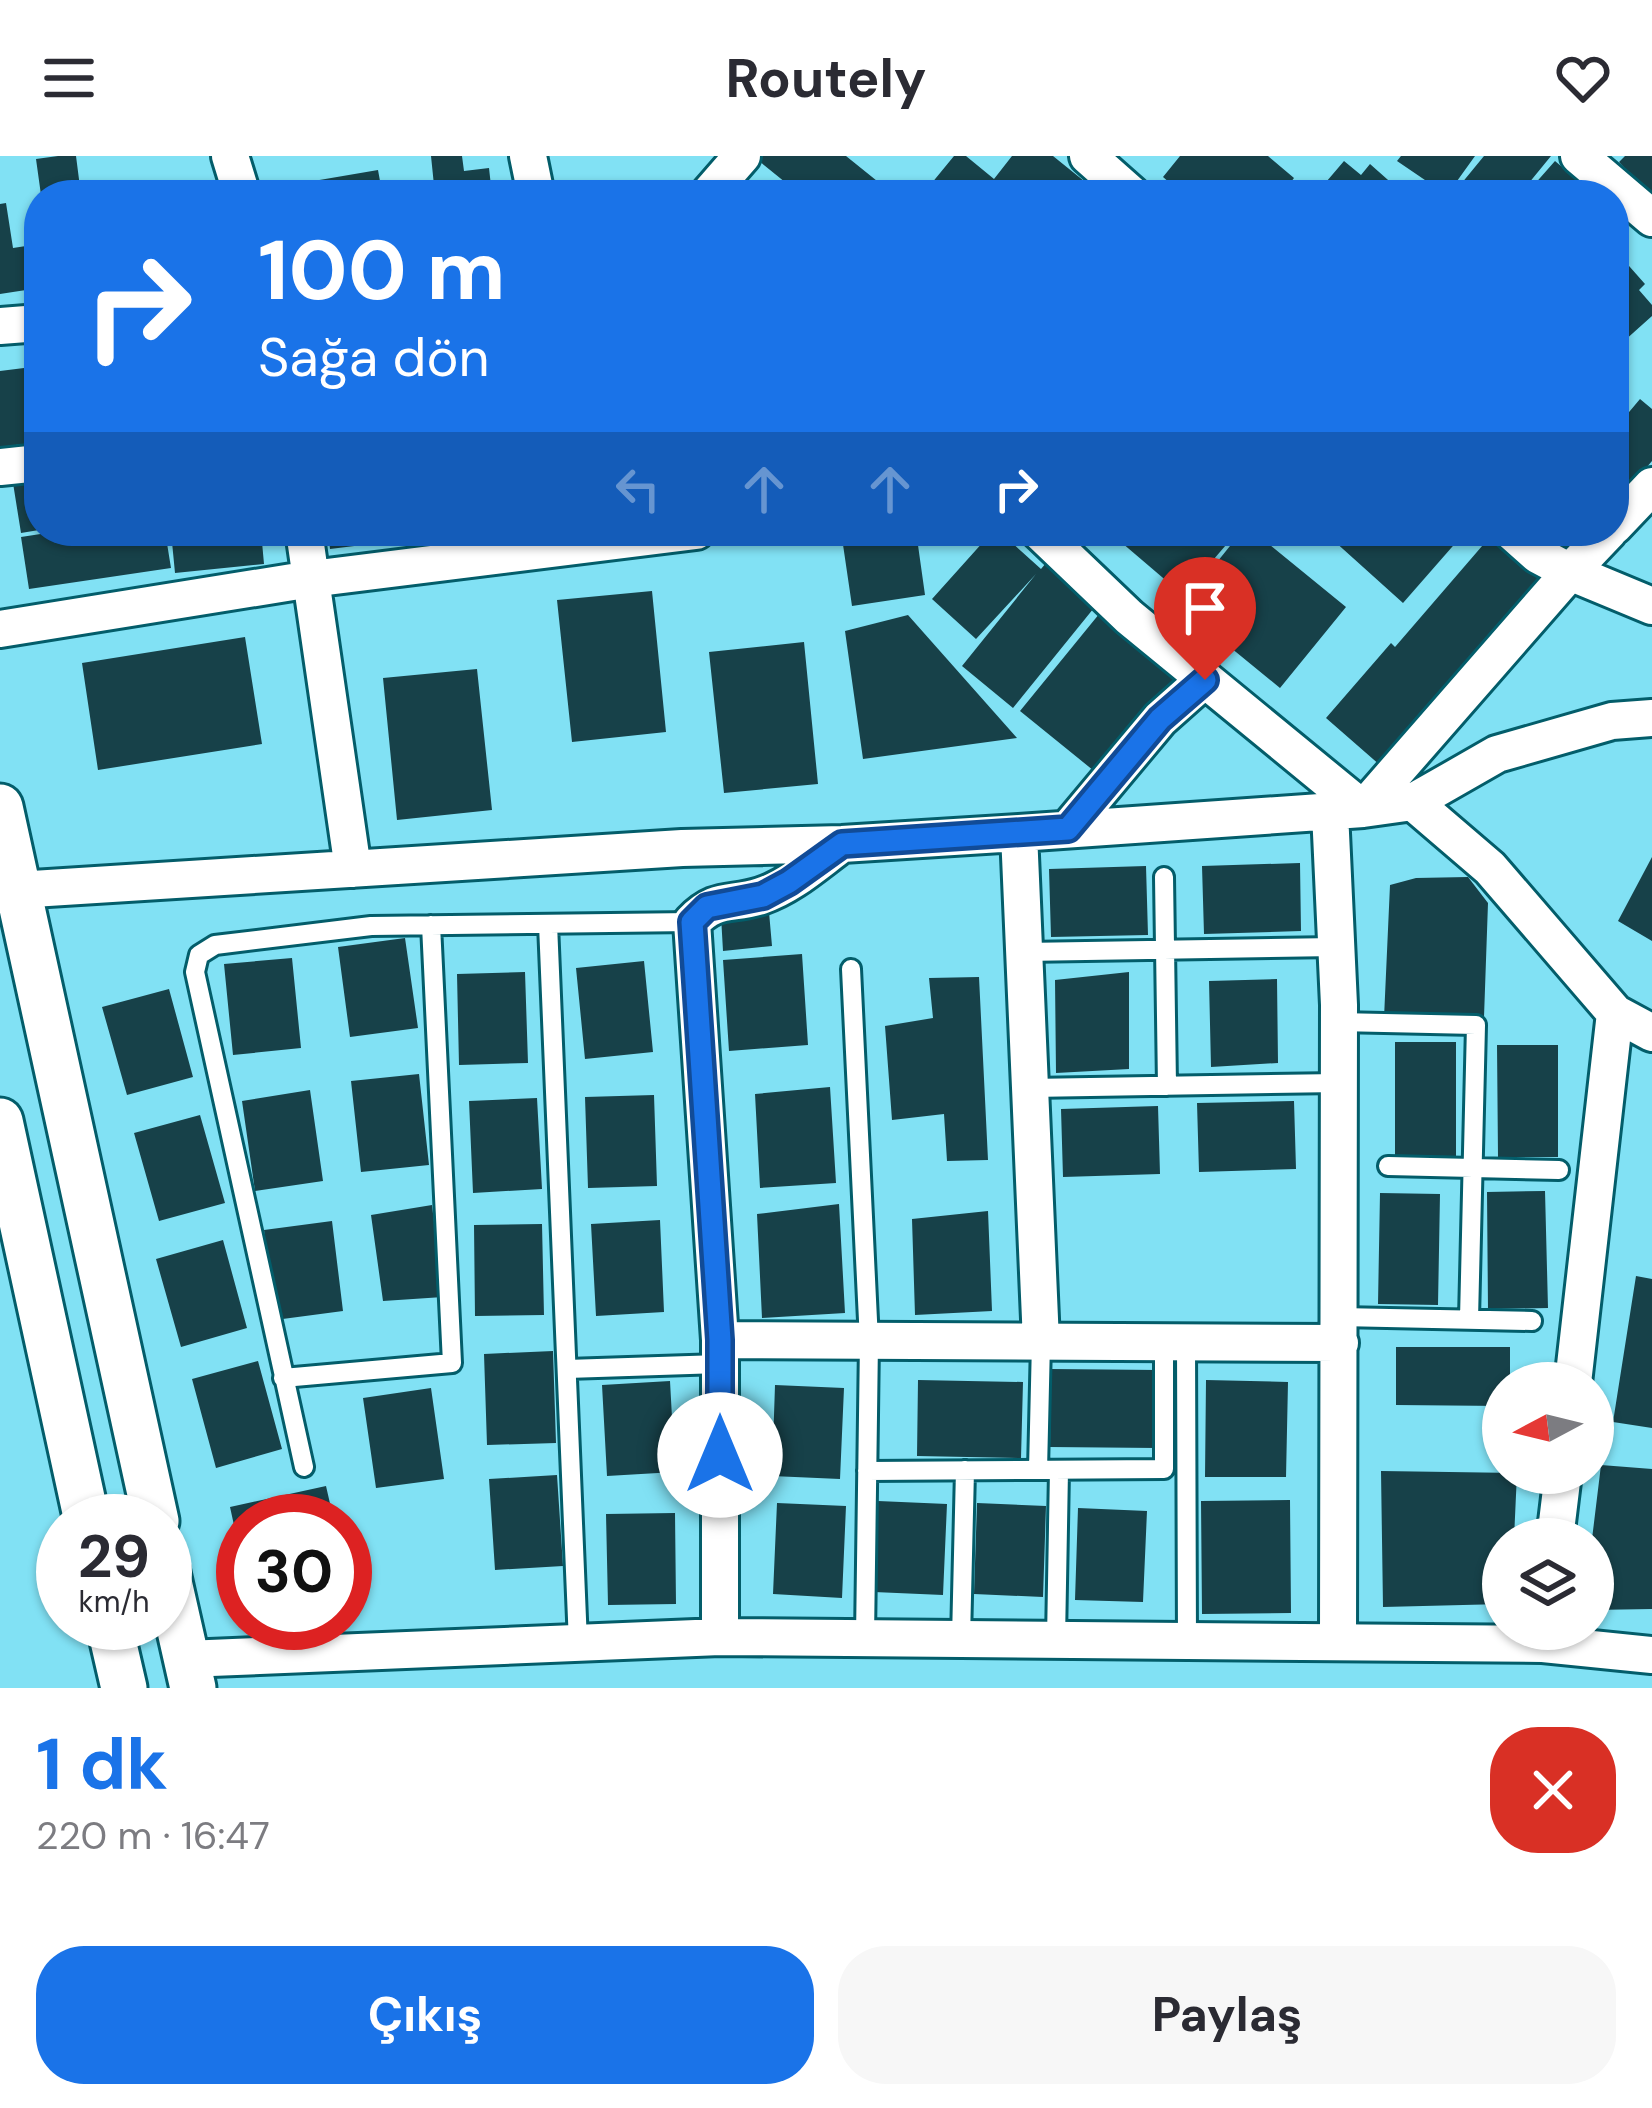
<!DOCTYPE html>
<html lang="tr">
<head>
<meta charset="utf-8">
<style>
	:root { --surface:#fff; --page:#f7f7f7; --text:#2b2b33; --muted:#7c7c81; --accent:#1a73e8 }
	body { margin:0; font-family:"DM Sans",sans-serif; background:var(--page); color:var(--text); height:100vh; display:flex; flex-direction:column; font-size:45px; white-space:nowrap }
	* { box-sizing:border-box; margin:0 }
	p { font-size:39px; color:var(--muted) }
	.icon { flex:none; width:66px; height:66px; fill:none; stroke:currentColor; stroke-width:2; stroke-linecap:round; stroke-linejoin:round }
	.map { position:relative; height:1532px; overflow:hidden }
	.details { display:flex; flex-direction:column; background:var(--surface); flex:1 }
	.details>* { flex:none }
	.top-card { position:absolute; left:24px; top:24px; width:1605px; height:366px; border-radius:48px; box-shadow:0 3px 9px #0004; background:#1a73e8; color:#fff; overflow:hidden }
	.needle { width:78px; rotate:263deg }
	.tools { position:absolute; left:1482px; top:1206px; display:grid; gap:24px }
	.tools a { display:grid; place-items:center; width:132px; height:132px; border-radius:50%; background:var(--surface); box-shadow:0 3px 9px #0004; font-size:60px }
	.speed { position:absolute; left:36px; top:1338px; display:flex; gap:24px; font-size:60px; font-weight:700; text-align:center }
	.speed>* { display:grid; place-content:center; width:156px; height:156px; border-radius:50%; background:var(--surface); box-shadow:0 3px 9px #0004; line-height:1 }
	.speed small { font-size:30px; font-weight:400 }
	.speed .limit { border:18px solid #d22; background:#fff; color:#111 }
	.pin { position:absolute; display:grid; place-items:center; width:102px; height:102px; color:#fff; margin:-123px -51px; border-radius:50% 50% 50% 0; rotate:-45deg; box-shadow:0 0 12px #0007 }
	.pin .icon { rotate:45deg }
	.me { position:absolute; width:132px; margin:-66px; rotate:0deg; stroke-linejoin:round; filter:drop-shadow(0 0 9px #0008) }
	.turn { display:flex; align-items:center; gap:42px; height:252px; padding:0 36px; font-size:54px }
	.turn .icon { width:156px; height:156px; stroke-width:2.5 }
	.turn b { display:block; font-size:84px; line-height:102px }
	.lanes { display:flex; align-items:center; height:114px; padding:0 36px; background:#0003; justify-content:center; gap:60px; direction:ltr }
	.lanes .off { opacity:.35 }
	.round { display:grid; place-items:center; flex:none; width:126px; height:126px; border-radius:48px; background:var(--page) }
	.overview { display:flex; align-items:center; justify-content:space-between; height:204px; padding:0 36px }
	h1 { font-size:72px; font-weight:700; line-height:90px; color:var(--accent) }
	.cta { display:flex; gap:24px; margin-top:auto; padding:24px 36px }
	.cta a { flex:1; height:138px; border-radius:48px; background:var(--accent); color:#fff; font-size:48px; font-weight:700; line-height:138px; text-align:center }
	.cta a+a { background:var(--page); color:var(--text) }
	header { display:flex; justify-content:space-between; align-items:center; height:156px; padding:0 36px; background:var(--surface); font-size:54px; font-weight:700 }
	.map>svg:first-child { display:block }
	.building { fill:#174149 }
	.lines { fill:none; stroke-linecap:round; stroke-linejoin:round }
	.service-casing { stroke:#035d6a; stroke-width:24 }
	.minor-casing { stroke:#035d6a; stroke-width:42 }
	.tertiary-casing { stroke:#035d6a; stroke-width:51 }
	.service { stroke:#fff; stroke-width:18 }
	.minor { stroke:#fff; stroke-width:36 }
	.tertiary { stroke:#fff; stroke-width:45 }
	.route-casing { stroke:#114b97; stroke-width:30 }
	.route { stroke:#1a73e8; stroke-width:21 }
</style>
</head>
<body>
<header><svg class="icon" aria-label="menu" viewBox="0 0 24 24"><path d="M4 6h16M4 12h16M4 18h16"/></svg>Routely<svg class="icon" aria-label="heart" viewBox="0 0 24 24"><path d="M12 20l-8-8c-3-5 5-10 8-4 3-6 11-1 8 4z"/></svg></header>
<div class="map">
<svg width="1652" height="1532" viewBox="0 0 1652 1532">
	<rect width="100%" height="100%" fill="#81e1f4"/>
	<path class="building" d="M58 0H76L81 39H41L36 3Z
		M431 0H462L464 15 489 12 492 39H435Z
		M763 0H846L882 29 874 39H801L759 5Z
		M954 0H966L994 23 1012 0H1053L1084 25 1073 39H944L931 28Z
		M1180 0H1268L1294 22 1291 26 1306 39H1184L1163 21Z
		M1401 0H1475L1447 39 1397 5Z
		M1484 0H1551L1519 39H1452Z
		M1625 0H1652V42L1619 6Z
		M1344 5 1361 19 1370 8 1405 39H1315Z
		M1555 5 1595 39H1525Z
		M378 14 382 36 393 34 394 39H298L296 28Z
		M6 47 13 92 39 88V132L0 138V48Z
		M1614 93 1645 128 1639 134 1652 149V160L1614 194Z
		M32 211 36 244 39 243V286L0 291V215Z
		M1640 243 1652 253V305L1614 350V274Z
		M39 323V374L21 377 13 327Z
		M60 375H165L171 412 29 433 21 381Z
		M188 375H261L264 408 175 417 172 386 189 384Z
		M328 375H402L403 384 330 393Z
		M408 375H476V378L410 387Z
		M841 375H916L925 439 852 450Z
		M993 375H999L1041 413 1051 401 1102 442 1013 552 962 510 1036 418 976 483 932 443Z
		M1108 375H1238L1183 439Z
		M1242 375H1253L1346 451 1280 532 1181 451Z
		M1323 375H1466L1403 447Z
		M1495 375 1572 405 1381 610 1326 562 1391 487 1395 491Z
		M652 435 666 576 572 586 557 444Z
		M1104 452 1182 516 1099 619 1020 555Z
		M908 459 1017 582 863 603 845 475Z
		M245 481 262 588 98 614 82 507Z
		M804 486 818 628 724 637 709 496Z
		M477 513 492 654 397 664 383 522Z
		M1652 701V785L1618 765Z
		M1300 707 1301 775 1204 778 1202 710Z
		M1146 710 1148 779 1051 781 1049 713Z
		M1468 721 1488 747 1484 861 1384 862 1390 729 1416 722Z
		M769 756 772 790 723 795 721 760Z
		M405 782 418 872 350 881 338 791Z
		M802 798 808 889 729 895 723 804Z
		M292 802 301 892 233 899 224 808Z
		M644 805 653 896 585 903 576 812Z
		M525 816 528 907 459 909 457 818Z
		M1129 816V913L1056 917 1055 824Z
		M979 821 988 1004 947 1005 944 958 892 964 885 870 933 862 929 822Z
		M1277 823 1278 907 1211 911 1209 825Z
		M169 833 193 921 127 939 102 851Z
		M1395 886H1456V1000H1395Z
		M1497 889H1558V1001H1498Z
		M419 918 429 1009 361 1016 351 925Z
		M830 931 836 1027 760 1032 755 938Z
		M310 934 323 1025 255 1035 242 945Z
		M654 939 657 1030 588 1032 585 941Z
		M537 942 542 1033 473 1037 469 945Z
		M1294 945 1296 1013 1199 1016 1197 947Z
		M1158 950 1160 1018 1063 1021 1061 953Z
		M200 959 225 1047 159 1065 134 977Z
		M1545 1035 1548 1152 1488 1153 1487 1036Z
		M1380 1037 1440 1038 1438 1149 1378 1148Z
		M839 1048 845 1157 762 1162 757 1058Z
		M432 1049 443 1141 383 1145 371 1059Z
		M988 1055 992 1155 915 1159 912 1063Z
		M660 1064 664 1156 596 1160 591 1068Z
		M332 1065 343 1155 275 1164 264 1074Z
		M542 1068 544 1159 475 1160 474 1069Z
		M223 1084 247 1172 181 1191 156 1103Z
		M1636 1120 1652 1123V1272L1613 1266Z
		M1396 1191H1510V1227H1503V1250L1396 1249Z
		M553 1195 556 1287 487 1289 484 1198Z
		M258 1205 282 1293 216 1312 192 1223Z
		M1051 1213 1158 1214 1157 1292 1050 1291Z
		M918 1224 1023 1226 1021 1302 917 1300Z
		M1206 1224 1288 1226 1286 1321H1205Z
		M670 1225 675 1316 607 1320 602 1229Z
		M775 1229 844 1232 840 1323 772 1320Z
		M431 1232 444 1323 376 1332 363 1242Z
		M1601 1309 1652 1313V1453L1593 1454 1592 1383Z
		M1381 1315 1517 1317 1514 1383H1503V1448L1383 1451Z
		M557 1319 563 1410 495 1414 489 1323Z
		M326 1330 334 1365H243L241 1401 230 1351Z
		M1290 1344 1291 1457 1202 1458 1201 1345Z
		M878 1345 947 1348 943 1439 874 1436Z
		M777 1347 846 1350 842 1442 773 1438Z
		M977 1347 1046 1350 1043 1441 974 1438Z
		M1078 1352 1147 1355 1143 1446 1075 1444Z
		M675 1357 676 1448 608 1449 606 1358Z"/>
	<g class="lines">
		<g class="service-casing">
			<path id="service" d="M1164 721 1167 930
				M548 768 578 1487
				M1024 796 1336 791
				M851 813 869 1185 865 1482
				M1338 866 1476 869 1469 1163
				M1030 932 1339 927
				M1388 1010 1559 1014
				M1340 1161 1532 1165
				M1186 1187 1187 1486
				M567 1213 720 1208
				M283 1222 452 1207 431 769
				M304 1311 195 816 199 799 215 789 371 770 692 766
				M1038 1314 1041 1186
				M867 1315 1164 1313V1187
				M961 1483 965 1314
				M1056 1484 1059 1314"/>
		</g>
		<g class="minor-casing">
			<path id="minor" d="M230 0 242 39
				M528 0 536 39
				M1088 0 1132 39
				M1579 0 1652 62
				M708 39 742 0
				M0 170 39 167
				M0 311 39 307
				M1614 370 1652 330
				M304 375 353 713
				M1039 375 1129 461 1363 653 1570 416 1609 375
				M1511 375 1538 399 1570 416 1652 450
				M0 473 311 423 696 375
				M1413 646 1490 712 1615 857 1652 877
				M1330 656 1339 849 1338 1486
				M1068 673 1160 563 1205 523
				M1019 677 1041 1186
				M0 735 682 692 842 688 1019 677 1363 653 1413 646 1497 598 1612 565 1652 562
				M720 1184 1340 1187
				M1573 1227 1615 857
				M1555 1383 1563 1317
				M720 1481V1184L692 766C717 740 730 750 761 740 791 730 817 706 842 688
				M186 1503 720 1481 1543 1488 1652 1499"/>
		</g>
		<g class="tertiary-casing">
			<path id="tertiary" d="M0 651 156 1365
				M0 965 87 1365
				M165 1408 193 1532
				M109 1467 124 1532"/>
		</g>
		<use href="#service" class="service"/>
		<use href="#minor" class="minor"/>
		<use href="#tertiary" class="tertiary"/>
	</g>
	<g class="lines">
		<g class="route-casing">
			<path id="route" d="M720 1299V1184L692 766 707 751 763 740 789 726 842 688 1068 673 1160 563 1205 524"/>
		</g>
		<use href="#route" class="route"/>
	</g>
</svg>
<div class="tools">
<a><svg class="needle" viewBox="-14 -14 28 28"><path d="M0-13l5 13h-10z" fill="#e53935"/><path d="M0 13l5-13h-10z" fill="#7c7c81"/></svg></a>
<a><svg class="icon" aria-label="layers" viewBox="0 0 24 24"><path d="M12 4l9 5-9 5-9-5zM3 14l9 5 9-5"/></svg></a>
</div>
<div class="speed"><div>29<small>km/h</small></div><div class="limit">30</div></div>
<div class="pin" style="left:1205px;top:524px;background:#d93025"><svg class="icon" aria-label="arrive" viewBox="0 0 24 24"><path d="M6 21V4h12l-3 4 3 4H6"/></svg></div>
<svg class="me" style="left:720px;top:1299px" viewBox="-20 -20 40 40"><circle r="19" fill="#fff"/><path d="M0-13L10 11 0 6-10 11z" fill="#1a73e8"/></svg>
<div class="top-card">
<div class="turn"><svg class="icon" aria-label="right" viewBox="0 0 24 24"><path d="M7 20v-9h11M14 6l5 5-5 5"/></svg><div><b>100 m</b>Sağa dön</div></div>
<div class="lanes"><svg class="icon off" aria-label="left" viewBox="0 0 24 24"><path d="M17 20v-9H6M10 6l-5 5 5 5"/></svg><svg class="icon off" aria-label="ahead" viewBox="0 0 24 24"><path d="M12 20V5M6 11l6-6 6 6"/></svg><svg class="icon off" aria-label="ahead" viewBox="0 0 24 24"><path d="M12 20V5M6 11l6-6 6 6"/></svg><svg class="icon" aria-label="right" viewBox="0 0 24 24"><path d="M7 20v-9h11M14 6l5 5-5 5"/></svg></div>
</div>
</div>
<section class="details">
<div class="overview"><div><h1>1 dk</h1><p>220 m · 16:47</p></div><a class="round" style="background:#d93025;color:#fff"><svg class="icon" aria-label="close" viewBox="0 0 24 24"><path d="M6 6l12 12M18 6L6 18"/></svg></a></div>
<div class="cta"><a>Çıkış</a><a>Paylaş</a></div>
</section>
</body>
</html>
